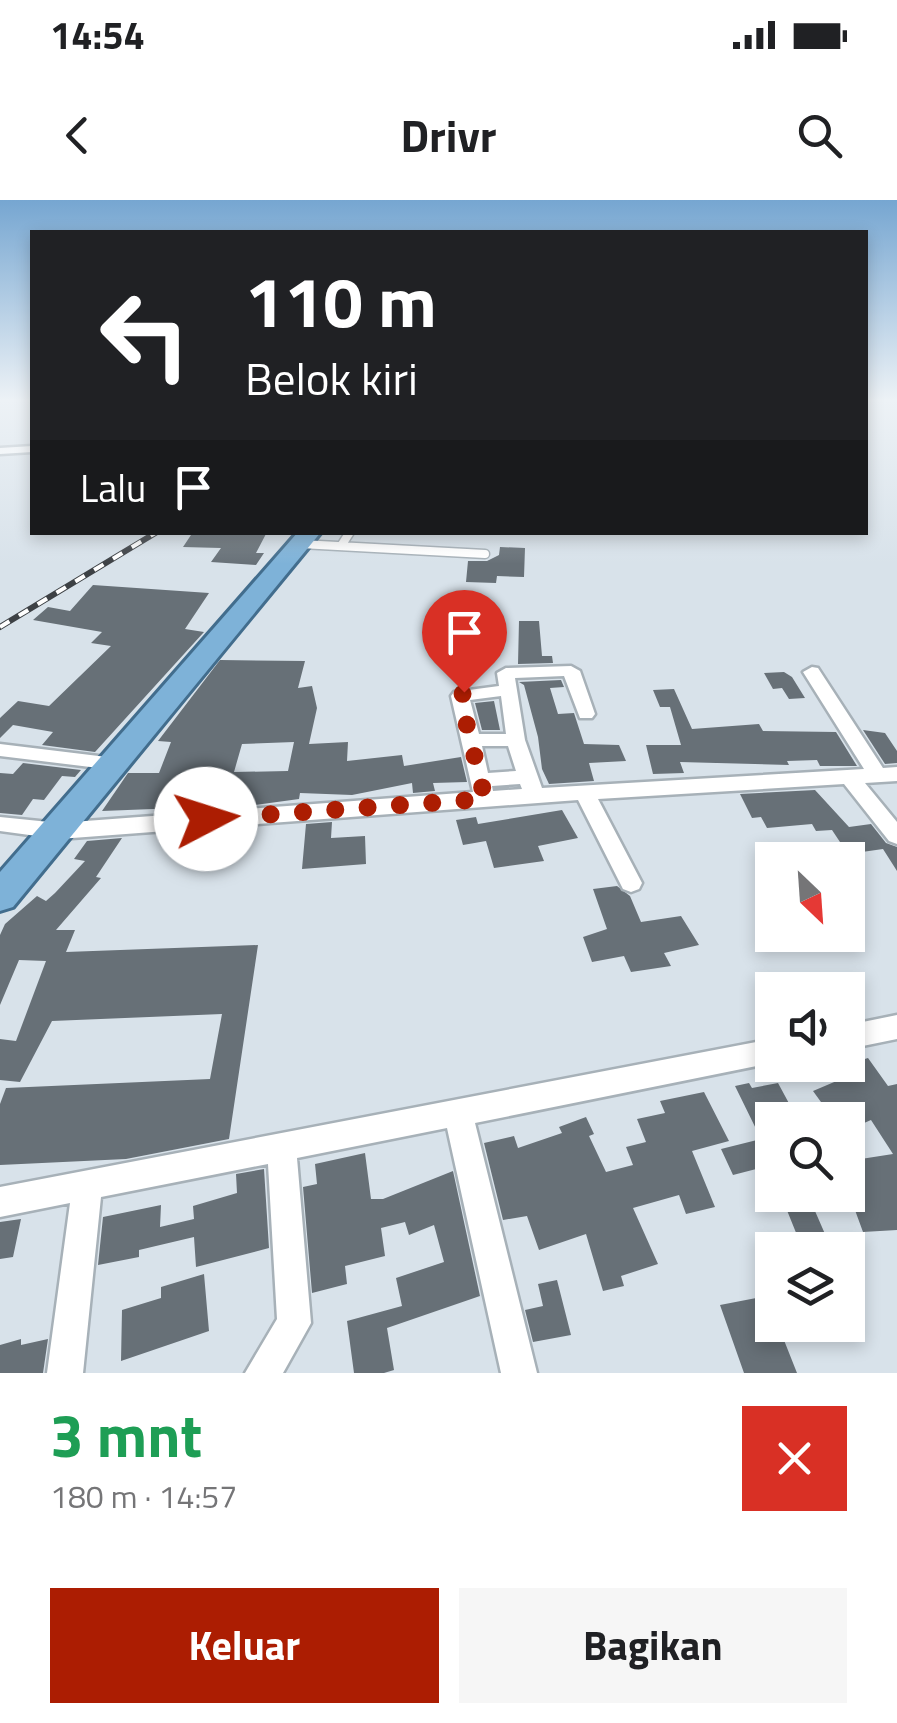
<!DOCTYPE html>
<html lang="id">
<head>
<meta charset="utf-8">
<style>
	:root { --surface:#fff; --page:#f6f6f6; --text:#202124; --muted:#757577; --accent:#ac1d02 }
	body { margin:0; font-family:"Titillium Web",sans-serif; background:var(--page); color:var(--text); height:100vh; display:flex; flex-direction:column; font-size:38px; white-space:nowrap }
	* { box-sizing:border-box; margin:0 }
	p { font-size:32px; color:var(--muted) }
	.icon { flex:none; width:55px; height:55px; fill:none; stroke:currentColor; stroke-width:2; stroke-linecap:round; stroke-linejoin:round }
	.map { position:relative; height:1173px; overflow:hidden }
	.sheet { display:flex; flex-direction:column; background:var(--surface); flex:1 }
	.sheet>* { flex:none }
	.hud { position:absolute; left:30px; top:30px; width:838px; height:305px; border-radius:0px; box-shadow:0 5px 15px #0003; background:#202124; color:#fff; overflow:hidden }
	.needle { width:65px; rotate:155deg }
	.controls { position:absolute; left:755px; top:642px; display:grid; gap:20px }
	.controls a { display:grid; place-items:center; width:110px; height:110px; border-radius:0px; background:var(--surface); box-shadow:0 5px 15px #0003; font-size:50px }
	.pin { position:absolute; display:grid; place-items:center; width:85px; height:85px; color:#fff; margin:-102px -42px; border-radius:50% 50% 50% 0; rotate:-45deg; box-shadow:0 0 10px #0007 }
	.pin .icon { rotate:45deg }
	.me { position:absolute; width:110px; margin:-55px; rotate:85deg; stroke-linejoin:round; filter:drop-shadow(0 0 8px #0008) }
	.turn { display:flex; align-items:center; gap:35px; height:210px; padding:0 50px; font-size:45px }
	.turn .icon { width:130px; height:130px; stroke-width:2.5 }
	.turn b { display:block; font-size:70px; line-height:85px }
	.then { display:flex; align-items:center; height:95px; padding:0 50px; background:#0003; gap:20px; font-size:38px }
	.round { display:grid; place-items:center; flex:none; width:105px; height:105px; border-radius:0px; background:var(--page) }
	.overview { display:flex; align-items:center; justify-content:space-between; height:170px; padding:0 50px }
	h1 { font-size:60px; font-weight:700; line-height:75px; color:#1e9e55 }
	.action { display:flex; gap:20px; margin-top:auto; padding:20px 50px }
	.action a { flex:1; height:115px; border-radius:0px; background:var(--accent); color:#fff; font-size:40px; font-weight:700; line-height:115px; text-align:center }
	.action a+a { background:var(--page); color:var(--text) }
	.status { display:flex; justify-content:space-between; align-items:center; height:70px; padding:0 50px; background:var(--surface); direction:ltr }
	.status svg { height:28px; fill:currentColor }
	header { display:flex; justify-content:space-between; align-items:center; height:130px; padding:0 50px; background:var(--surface); font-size:45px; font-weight:700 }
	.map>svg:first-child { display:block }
	.building { fill:#677077; fill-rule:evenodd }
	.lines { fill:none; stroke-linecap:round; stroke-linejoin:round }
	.service-casing { stroke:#a7b1b8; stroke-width:11 }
	.minor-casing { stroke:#a7b1b8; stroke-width:5 }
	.trunk-casing { stroke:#426d8d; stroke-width:6 }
	.service { stroke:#fff; stroke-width:8 }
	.minor { fill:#fff; fill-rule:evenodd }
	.trunk { fill:#7eb2d8; fill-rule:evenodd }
	.rail-casing { stroke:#3d4145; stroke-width:6 }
	.rail { stroke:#fff; stroke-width:4; stroke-dasharray:11; stroke-linecap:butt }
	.route { stroke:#ac1d02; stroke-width:18; stroke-dasharray:0 32.4 }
</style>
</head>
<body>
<div class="status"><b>14:54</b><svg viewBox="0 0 49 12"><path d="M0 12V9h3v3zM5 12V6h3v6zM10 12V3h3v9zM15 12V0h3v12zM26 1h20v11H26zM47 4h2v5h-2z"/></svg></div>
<header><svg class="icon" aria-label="back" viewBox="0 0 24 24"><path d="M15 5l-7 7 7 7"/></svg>Drivr<svg class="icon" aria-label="search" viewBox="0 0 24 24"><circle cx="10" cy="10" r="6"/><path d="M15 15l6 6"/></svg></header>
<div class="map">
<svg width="897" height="1173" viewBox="0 0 897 1173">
	<rect width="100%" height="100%" fill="#d8e2ea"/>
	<path class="building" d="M193 332H267L256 353H264L256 365 211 362 221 348 183 347Z
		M500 347 525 348 524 377 497 376 496 383 466 382 468 361H487L499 355Z
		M93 385 209 393 185 429 204 432 95 552 42 545 53 532 13 525 0 538V518L18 501 49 506 111 446 91 443 102 432 33 420 48 407 70 411Z
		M519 421H539L542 456H552L553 463 518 464Z
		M220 460 305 461 298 488 312 486 317 508 309 544 348 542 347 561 402 555 404 566 461 557 467 582 433 583 435 591 413 593 412 583 352 595 300 593 299 599 255 605 102 611 128 573H159L171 542 158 541ZM294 542 288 571 234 572 242 544Z
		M784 472 792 477 805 498 789 499 782 488 773 489 764 473Z
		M561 480 564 487 550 488 558 514 574 513 584 544 619 545 626 561 589 563 594 581 549 584 542 569 538 537 524 485 519 482Z
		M674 489 692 529 759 524 763 531 836 532 857 566H820L817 560 787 561 789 565 680 562 684 573 653 574 646 545H681L670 507H660L653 490Z
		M494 501 500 530H482L475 503Z
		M863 530 885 533 897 551V563L885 564Z
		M23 563 81 570 75 577 62 576 44 600 33 599 22 615 0 613V573L13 574Z
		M815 590 849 627 871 624 886 643 897 647V671L883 649 848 654 832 630 816 631 812 624 767 628 761 617 752 618 740 594Z
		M562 610 578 638 538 646 544 661 494 668 486 641 463 645 456 620 476 617 478 624Z
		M332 622 331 638 365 636 366 664 302 669 306 624Z
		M122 638 96 677 101 678 56 730H75L66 752 258 745 229 939 126 959 0 965V904L6 888 210 879 222 814 52 821 20 882 0 880V839L16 841 46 761 19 760 0 805V735L5 724 37 696 46 701 55 693 85 661 74 659 87 641Z
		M617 686 630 696 641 722 681 716 699 745 664 753 671 766 631 772 624 756 592 762 583 737 607 729 593 689Z
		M868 858 888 886 897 884V1030L863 1032 848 991V961L893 954 871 920 848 930V920H834L813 891 846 877 839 867Z
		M749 883 752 888 778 883 798 920H772V965L733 975 721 949 761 939 735 886Z
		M704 892 729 941 692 951 715 1007 686 1014 679 995 633 1008 658 1064 621 1076 624 1086 603 1091 586 1034 539 1050 527 1016 503 1020 484 943 514 936 518 948 562 933 559 927 586 917 594 934 589 936 606 972 633 965 626 947 646 942 637 919 665 913 660 901Z
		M365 953 371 999H383L453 971 480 1096 387 1128 394 1170 384 1173H354L347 1121 402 1106 396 1078 444 1062 434 1025 409 1035 405 1022 381 1028 385 1056 345 1066 347 1084 312 1093 303 987 317 984 315 964Z
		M264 969 269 1048 196 1067 194 1037 139 1050V1057L98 1065 103 1017 161 1005 160 1027 194 1019 193 1006 237 993 236 974Z
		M808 995 832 1050H803L782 998Z
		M21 1019 13 1057 0 1059V1022Z
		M204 1074 209 1131 121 1161 122 1110 161 1098V1087Z
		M557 1080 571 1135 533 1142 525 1110 543 1106 538 1084Z
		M767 1096 772 1125H778L797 1173H744L720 1105Z
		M21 1139V1145L48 1139 43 1173H0V1145Z"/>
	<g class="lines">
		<g class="service-casing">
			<path id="service" d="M301 344 485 354
				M341 346 350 332"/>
		</g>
		<g class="minor-casing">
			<path id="minor" d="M32 246V252L0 254V248Z
				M571 466 580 471 595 514 592 518H580L564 476 515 478 525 540 542 588 864 569 803 472 812 467 818 468 883 568 897 567V581L865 583 897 622V644L889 641 844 584 598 599 642 683 639 689 631 692 623 689 578 600 59 639 0 631V617L59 623 473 592 451 496 454 492 499 486 497 473 506 468ZM501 496 506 534H479L470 500ZM482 546H508L516 571 488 573ZM520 584 522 589 493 591 492 586Z
				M0 544 115 558 125 564 115 570 0 556Z
				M897 815V839L848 849V825Z
				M772 839V863L475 923 537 1173H501L447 928 297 958 311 1123 283 1173H245L277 1119 268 964 101 997 83 1173H47L70 1003 0 1017V987Z"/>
		</g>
		<g class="trunk-casing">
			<path id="trunk" d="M298 332H321L13 707 0 711V672Z"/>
		</g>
		<use href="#service" class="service"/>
		<use href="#minor" class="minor"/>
		<use href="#trunk" class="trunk"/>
		<g class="rail-casing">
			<path id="rail" d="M0 427 157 332"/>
		</g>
		<use href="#rail" class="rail"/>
	</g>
	<linearGradient id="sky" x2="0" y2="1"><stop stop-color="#76a6d1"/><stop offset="0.55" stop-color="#edf2f6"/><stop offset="1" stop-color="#edf2f6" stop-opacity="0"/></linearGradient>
	<rect width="897" height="364" fill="url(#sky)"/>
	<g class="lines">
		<path class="route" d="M206 619 485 599 460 497 464 492"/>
	</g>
</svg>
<div class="controls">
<a><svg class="needle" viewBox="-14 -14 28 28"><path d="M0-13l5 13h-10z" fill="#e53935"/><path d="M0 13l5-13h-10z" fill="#757577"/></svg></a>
<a><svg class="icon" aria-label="sound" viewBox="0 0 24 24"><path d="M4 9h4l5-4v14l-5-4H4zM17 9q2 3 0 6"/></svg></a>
<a><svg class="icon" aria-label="search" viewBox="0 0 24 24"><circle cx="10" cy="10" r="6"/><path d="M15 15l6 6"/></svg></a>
<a><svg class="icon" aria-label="layers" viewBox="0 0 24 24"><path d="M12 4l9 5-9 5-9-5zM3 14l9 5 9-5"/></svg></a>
</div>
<div class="pin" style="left:464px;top:492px;background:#d93025"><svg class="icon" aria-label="arrive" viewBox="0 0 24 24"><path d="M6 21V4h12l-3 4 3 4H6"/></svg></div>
<svg class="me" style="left:206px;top:619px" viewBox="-20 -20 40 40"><circle r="19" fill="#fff"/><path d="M0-13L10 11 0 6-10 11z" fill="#ac1d02"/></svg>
<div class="hud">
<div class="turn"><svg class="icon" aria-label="left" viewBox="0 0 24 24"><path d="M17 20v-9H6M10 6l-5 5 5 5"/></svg><div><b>110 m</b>Belok kiri</div></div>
<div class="then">Lalu<svg class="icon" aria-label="arrive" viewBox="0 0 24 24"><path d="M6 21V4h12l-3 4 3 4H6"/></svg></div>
</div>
</div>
<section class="sheet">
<div class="overview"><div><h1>3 mnt</h1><p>180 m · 14:57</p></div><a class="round" style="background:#d93025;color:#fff"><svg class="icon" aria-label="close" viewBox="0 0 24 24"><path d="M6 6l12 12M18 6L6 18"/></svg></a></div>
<div class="action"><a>Keluar</a><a>Bagikan</a></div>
</section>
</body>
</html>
